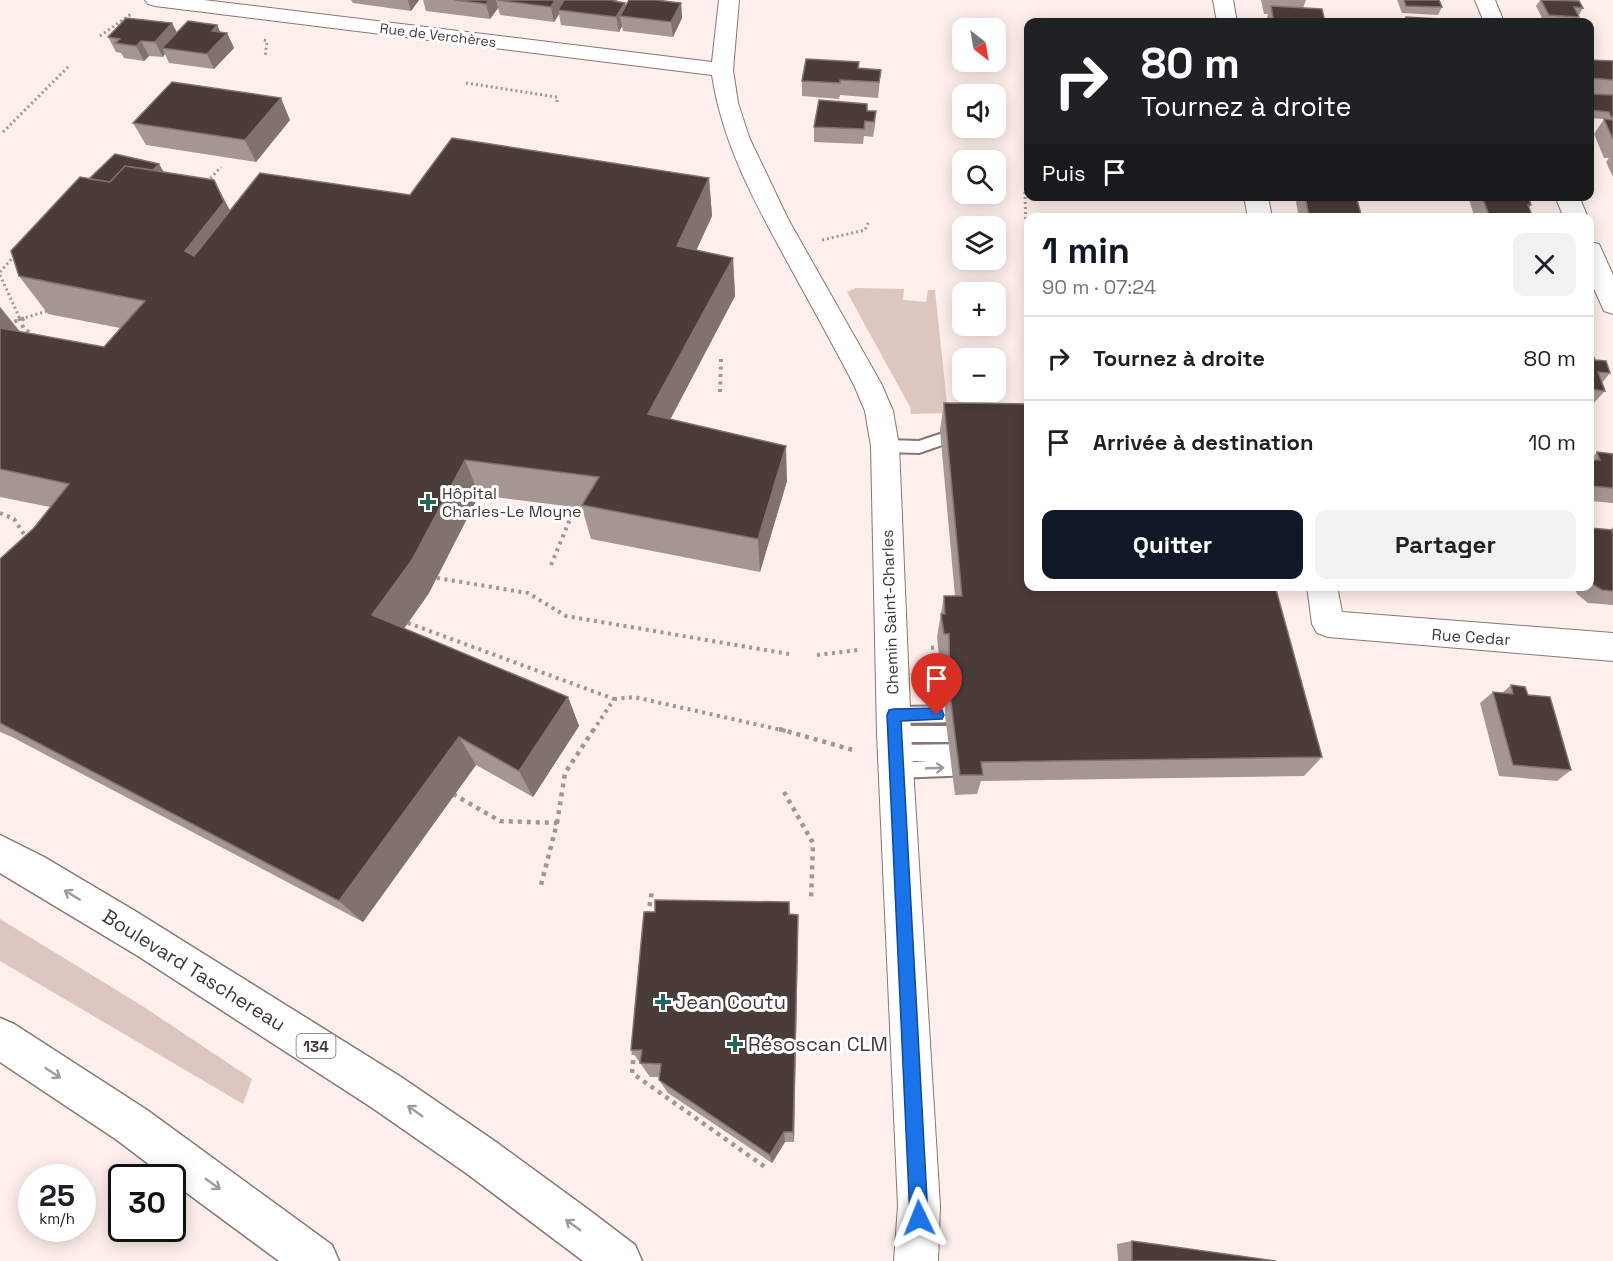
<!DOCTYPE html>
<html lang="fr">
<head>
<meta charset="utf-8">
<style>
	:root { --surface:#fff; --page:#f2f2f2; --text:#202124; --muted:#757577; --line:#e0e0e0; --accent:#111827 }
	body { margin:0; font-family:"Space Grotesk",sans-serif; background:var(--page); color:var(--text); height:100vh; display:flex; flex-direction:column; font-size:22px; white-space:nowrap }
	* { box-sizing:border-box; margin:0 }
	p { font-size:20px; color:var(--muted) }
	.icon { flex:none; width:33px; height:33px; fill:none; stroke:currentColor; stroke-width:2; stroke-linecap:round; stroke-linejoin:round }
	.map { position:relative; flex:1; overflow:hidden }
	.side { position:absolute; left:1024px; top:213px; width:570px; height:378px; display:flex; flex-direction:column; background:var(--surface); border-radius:12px; box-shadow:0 3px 15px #0003 }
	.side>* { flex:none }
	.hud { position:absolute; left:1024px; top:18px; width:570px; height:183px; border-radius:12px; box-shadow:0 3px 15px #0003; background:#202124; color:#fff; overflow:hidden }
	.needle { width:39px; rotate:149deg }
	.controls { position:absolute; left:952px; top:18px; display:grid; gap:12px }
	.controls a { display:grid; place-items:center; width:54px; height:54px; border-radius:12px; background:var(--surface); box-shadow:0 3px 15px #0003; font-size:30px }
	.speed { position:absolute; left:18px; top:1164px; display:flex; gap:12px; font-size:30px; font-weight:700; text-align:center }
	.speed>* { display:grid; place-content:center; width:78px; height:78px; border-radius:50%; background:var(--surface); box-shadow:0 3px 15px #0003; line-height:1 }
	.speed small { font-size:15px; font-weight:400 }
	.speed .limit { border:3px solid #111; border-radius:9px; background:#fff; color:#111 }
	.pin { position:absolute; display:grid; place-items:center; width:51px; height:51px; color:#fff; margin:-62px -26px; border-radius:50% 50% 50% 0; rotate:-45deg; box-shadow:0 0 6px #0007 }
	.pin .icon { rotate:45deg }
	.me { position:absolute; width:66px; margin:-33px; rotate:358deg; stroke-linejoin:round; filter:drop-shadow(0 0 4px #0008) }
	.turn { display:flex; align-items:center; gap:21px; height:126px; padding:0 18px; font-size:27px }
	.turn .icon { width:78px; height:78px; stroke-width:2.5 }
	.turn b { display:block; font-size:42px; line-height:51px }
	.then { display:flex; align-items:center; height:57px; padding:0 18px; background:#0003; gap:12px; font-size:22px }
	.round { display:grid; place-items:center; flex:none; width:63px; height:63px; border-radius:12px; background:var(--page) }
	.head { display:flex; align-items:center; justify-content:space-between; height:102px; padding:0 18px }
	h1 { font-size:36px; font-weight:700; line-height:45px; color:var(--accent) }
	.primary-button { display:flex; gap:12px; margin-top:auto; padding:12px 18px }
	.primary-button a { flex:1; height:69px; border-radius:12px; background:var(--accent); color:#fff; font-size:24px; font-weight:700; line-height:69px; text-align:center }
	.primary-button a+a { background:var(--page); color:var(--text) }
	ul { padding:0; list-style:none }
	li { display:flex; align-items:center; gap:18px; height:84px; padding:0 18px; border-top:2px solid var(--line) }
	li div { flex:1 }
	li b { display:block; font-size:22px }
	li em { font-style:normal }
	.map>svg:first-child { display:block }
	.green { fill:#dec6c0 }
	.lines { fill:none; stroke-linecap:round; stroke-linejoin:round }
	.lane-casing { stroke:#877773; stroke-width:4 }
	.street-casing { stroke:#877773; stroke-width:2 }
	.primary-casing { stroke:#877773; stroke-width:3 }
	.path-far2 { stroke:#a19693; stroke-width:3; stroke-dasharray:2 3; stroke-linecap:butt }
	.path-far1 { stroke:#a19693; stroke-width:4; stroke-dasharray:3 4.5; stroke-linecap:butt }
	.path { stroke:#a19693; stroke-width:4.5; stroke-dasharray:4 5; stroke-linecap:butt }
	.lane { fill:#fff; fill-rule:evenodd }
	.street { fill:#fff; fill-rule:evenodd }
	.primary { fill:#fff; fill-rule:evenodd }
	.wall { fill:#a49692 }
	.shaded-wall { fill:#80726f }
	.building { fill:#4a3c39; stroke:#80726f; stroke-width:1.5 }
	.oneway { stroke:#a09c9b }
	.route { fill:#1a73e8; stroke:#114b97; stroke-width:1.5 }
	.poi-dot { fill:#22675a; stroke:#fff; stroke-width:2 }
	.labels { text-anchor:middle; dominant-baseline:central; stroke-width:6; stroke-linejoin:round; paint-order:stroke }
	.far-street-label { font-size:14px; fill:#403937; stroke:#fff }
	.shield { fill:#fff; stroke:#797473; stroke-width:1.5 }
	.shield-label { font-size:15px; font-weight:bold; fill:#403937 }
	.poi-label { font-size:16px; fill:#403937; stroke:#fff; text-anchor:start }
	.street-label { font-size:16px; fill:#403937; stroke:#fff }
	.near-street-label { font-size:20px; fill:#403937; stroke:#fff }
	.near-poi-label { font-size:20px; fill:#403937; stroke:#fff; text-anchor:start }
</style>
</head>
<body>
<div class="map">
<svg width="1613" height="1261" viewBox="0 0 1613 1261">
	<rect width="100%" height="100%" fill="#feefec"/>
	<path class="green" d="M856 288 904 289 903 300 926 302 928 290H935L948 413 911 414 910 407 847 292Z
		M0 919 141 1005 252 1079 243 1104 0 961Z"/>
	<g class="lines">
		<g class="lane-casing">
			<path id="lane" d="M940 434 945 436 947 440 945 444 919 453 885 452 880 450 878 446 880 442 885 440 919 441Z
				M967 706 973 709 976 714 973 719 967 722 894 723 888 720 885 715 888 710 894 707Z
				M894 726H968L974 728 977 734 974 740 968 742H894L888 740 885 734 888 728Z
				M971 744 977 746 980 752 977 758 974 759 979 761 982 767 979 773 973 775 896 778 890 776 887 770 890 764 928 761H895L889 759 886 753 889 747 895 745Z"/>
		</g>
		<g class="street-casing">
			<path id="street" d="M145 0H204L712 62 719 0H739L733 70 738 103 749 137 788 219 882 385 893 411 899 446 911 734 940 1206 938 1261H894L898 1206 877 734 871 446 865 411 854 385C833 345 811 305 789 265 756 205 722 143 712 75L155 6 148 4Z
				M1213 0H1233L1237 22H1217Z
				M1475 0H1495L1504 22H1484Z
				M1244 196H1268L1272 218H1248Z
				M1555 196H1579L1588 218H1564Z
				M1590 242 1599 244 1613 275V314L1604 311 1590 280Z
				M1307 586H1337L1342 612 1613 633V661L1328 637 1317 633 1312 624Z"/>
		</g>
		<g class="primary-casing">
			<path id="primary" d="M0 835 44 857 135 911 401 1077 496 1142 589 1210 635 1245 642 1261H583L466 1173 371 1107 138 956 0 873Z
				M0 1018 14 1024 147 1110 332 1245 339 1261H279L172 1182V1178H167L117 1140 0 1062Z"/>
		</g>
		<path class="path-far2" d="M100 36 131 14
			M264 40 267 41 265 57
			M466 83 557 97V102
			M3 132 70 65
			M207 182 221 167
			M1025 192 1026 232
			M822 240 865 230 869 221
			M0 272 15 255
			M0 275 20 319
			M21 319 47 311"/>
		<path class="path-far1" d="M19 318 24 329 37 337
			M0 326 26 318
			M720 392 721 359
			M0 513 14 519 28 540
			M551 565 575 507
			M437 578 528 593 566 616 789 654
			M408 623 614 699 593 731
			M931 648 938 647
			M817 655 858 650
			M614 699 634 697 786 731"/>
		<path class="path" d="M779 729 853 750
			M784 792 813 843 811 901
			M453 794 500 821 557 823 540 889
			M557 823 565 773 594 729
			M648 915 652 891
			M634 1051 632 1073 765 1167"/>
		<use href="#lane" class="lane"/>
		<use href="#street" class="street"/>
		<use href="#primary" class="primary"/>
	</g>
	<path class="wall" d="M351 0H419L411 11 353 3Z
		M423 0H617L618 2 625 3V7L681 3 682 18 673 37 623 31 622 26 619 32 561 25 559 14 554 22 500 15 498 8 490 19 426 11Z
		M1261 0H1306L1303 8 1325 22H1266L1268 14H1264Z
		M1397 0H1439L1442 7 1438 15 1402 13Z
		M1540 0H1566L1583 8 1575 22H1544L1536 6Z
		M217 25 220 32 227 33 234 48 214 69 169 63 165 54 163 57 149 56 144 61 124 58 121 53 116 52 108 37 177 33Z
		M1590 60 1613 61V177L1606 162 1609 158H1604L1594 134 1604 119 1590 118Z
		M859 68 881 70 878 98 840 95 839 99 802 96V81Z
		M867 111H876L875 126 873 137 864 136 863 144 814 142V127Z
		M290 120 256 162 146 145 133 123Z
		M164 172 230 211 410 195 709 178 712 216 696 250 733 258 735 296 670 420 787 481 760 572 591 539 582 508 479 495 429 593 404 628 568 697 579 726 533 797 476 765 363 922 12 737 0 732V559L34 528 50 507 0 497V307L20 332 104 347 120 328 48 314 19 276Z
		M1299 196H1356L1362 218H1299L1296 202Z
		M1469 196H1528L1531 205 1529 208 1533 218H1475L1468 197Z
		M1590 347 1595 360 1610 373 1602 383 1605 391 1592 405H1590Z
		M944 403 1322 757 1304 776 981 781 977 794 955 795 945 715 944 657 939 656 937 637 944 596H955L940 430Z
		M1597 452 1613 454V503L1590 501V460Z
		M1613 527V605L1588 603 1577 594 1574 586H1590V528L1610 530Z
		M1511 685 1571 770 1557 781 1499 776 1480 703 1493 692 1502 693Z
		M789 902 790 914 798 935 794 1142H785L772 1163 668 1093 659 1080V1077H650L631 1050 655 912Z
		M1132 1241 1276 1261H1118L1117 1244Z"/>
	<path class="shaded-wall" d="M408 0H419L411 11Z
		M489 0H496L498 8 490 19 486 4Z
		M555 0H567L558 10 559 14 554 22 551 7Z
		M625 3 627 17 620 16 622 26 619 32 616 17Z
		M681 3 682 18 673 37 671 22Z
		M172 23 180 38 162 48 165 54 163 57 155 42Z
		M217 25 223 38 227 33 234 48 214 69 207 54 212 31Z
		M141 41 149 56 144 61 136 46Z
		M281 98 290 120 256 162 245 140Z
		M159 164 168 179 120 202Z
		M709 178 712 216 681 284 677 246Z
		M214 180 234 218 208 289 185 251Z
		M733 258 735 296 654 450 648 414Z
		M0 307 29 343 0 347Z
		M786 446 787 481 760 572 758 539Z
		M465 460 479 495 429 593 392 646 372 615Z
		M568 697 579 726 533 797 519 771Z
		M459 737 476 765 363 922 339 901Z
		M798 915V935L794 1142 793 1132Z
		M784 1132 785 1142 772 1163 770 1155Z"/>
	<path class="building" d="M455 0H489L486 4Z
		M497 0H555L551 7Z
		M564 0H614V1L625 3 616 17 558 10Z
		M629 0H656L681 3 671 22 620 16Z
		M1404 0H1439L1442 7 1406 6Z
		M1541 0 1579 1 1583 8 1574 7 1579 17 1549 15Z
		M1271 6 1322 9 1325 22H1274Z
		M1406 17 1454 20 1455 22H1408Z
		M126 18 172 23 155 42 141 41 136 46 115 43 120 39 108 37Z
		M188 21 217 25 212 31 227 33 207 54 162 48Z
		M806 59 859 62 858 68 881 70 879 82 840 80V83L802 81Z
		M1590 60 1613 61V80L1590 78Z
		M172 82 281 98 245 140 133 123Z
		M1590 94 1613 95V117H1611L1609 112 1591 110 1590 107Z
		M819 100 867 104V111H876L874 122 865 121 864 129 814 127Z
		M1604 119 1613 120V139Z
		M452 138 709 178 677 246 733 258 648 414 786 446 758 539 582 505 599 477 465 460 412 560 372 615 568 697 519 771 459 737 339 901 0 723V559L34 528 69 484 0 469V328L104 347 145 301 19 276 11 251 80 177 110 182 125 166 214 180 224 202 185 251 194 256 260 173 410 195Z
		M115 154 159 164 153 170 125 166 110 182 89 179Z
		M1305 196H1356L1362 218H1337L1309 216Z
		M1482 196H1528L1531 205H1528L1533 218H1490Z
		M1590 347 1595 360 1606 361 1610 373 1598 372 1605 391 1590 389Z
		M944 403 1029 404V586H1275L1322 757 981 762 983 775H960L950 694 949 634H944L941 614H945L944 596H962Z
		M1597 452 1613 454V488L1590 486V460H1600Z
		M1590 528 1612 530 1613 534V591L1602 590 1590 582V557H1591L1590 553Z
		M1511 685 1525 687 1528 695 1550 697 1571 770 1513 765 1493 692 1513 694Z
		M655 900 789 902V914L798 915 793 1132H784L770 1155 659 1080 661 1064 640 1063 642 1050H631L644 912H655Z
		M1132 1241 1276 1261H1132Z"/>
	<defs><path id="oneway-shaft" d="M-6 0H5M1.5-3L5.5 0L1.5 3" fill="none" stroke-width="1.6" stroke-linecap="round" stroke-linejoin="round" transform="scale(1.5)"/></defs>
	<g class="oneway">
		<use href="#oneway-shaft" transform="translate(935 768) rotate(-2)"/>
		<use href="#oneway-shaft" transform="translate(72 895) rotate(-149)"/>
		<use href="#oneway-shaft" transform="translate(53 1073) rotate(33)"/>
		<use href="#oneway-shaft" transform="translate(415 1111) rotate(-145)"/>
		<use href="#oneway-shaft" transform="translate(213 1184) rotate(36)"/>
		<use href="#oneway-shaft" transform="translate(573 1225) rotate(-144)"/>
	</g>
	<path class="route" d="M937 708 942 710 944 715 942 719 901 721 928 1218 925 1224 919 1227 912 1224 910 1218 887 715 889 710 894 709Z"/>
	<g class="poi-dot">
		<path d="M425 493h6v6h6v6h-6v6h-6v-6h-6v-6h6z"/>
		<path d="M660 993h6v6h6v6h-6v6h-6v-6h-6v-6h6z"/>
		<path d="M732 1035h6v6h6v6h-6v6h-6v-6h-6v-6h6z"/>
	</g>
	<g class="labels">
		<g class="far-street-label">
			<text transform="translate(438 35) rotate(7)">Rue de Verchères</text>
		</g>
		<rect class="shield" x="296.5" y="1034" width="39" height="24" rx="4.5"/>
		<g class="shield-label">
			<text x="316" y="1046">134</text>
		</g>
		<g class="poi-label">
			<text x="442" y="493">Hôpital<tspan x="442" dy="18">Charles-Le Moyne</tspan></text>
		</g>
		<g class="street-label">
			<text transform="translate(890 612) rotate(-92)">Chemin Saint-Charles</text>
			<text transform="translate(1471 637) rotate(4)">Rue Cedar</text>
		</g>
		<g class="near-street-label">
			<text transform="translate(194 970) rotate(32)">Boulevard Taschereau</text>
		</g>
		<g class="near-poi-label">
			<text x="675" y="1002">Jean Coutu</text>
			<text x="748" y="1044">Résoscan CLM</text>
		</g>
	</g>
</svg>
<div class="controls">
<a><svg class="needle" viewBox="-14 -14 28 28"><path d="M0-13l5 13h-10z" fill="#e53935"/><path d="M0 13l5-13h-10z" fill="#757577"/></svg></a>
<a><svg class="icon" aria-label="sound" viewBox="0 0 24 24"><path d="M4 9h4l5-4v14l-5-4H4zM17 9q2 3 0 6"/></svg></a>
<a><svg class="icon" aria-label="search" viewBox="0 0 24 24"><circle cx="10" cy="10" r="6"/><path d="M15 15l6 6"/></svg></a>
<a><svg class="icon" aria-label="layers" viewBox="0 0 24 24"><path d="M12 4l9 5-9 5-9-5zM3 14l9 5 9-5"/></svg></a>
<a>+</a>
<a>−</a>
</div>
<div class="speed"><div>25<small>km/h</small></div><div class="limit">30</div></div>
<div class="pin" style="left:937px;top:715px;background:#d93025"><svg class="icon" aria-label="arrive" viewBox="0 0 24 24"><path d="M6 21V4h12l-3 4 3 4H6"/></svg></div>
<svg class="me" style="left:919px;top:1218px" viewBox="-20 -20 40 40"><path d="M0-17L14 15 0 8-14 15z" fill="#1a73e8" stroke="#fff" stroke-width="4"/></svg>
<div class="hud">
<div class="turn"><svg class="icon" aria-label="right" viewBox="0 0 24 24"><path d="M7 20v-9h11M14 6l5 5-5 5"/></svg><div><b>80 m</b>Tournez à droite</div></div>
<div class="then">Puis<svg class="icon" aria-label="arrive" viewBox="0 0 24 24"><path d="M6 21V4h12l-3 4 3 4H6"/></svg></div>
</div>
<section class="side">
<div class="head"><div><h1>1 min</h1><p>90 m · 07:24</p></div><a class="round"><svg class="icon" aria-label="close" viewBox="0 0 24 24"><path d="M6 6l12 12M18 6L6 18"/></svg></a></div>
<ul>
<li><svg class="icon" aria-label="right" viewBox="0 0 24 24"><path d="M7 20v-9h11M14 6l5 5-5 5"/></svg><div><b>Tournez à droite</b></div><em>80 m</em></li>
<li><svg class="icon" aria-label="arrive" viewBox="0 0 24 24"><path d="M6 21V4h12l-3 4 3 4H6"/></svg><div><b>Arrivée à destination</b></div><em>10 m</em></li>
</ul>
<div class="primary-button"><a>Quitter</a><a>Partager</a></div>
</section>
</div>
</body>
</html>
